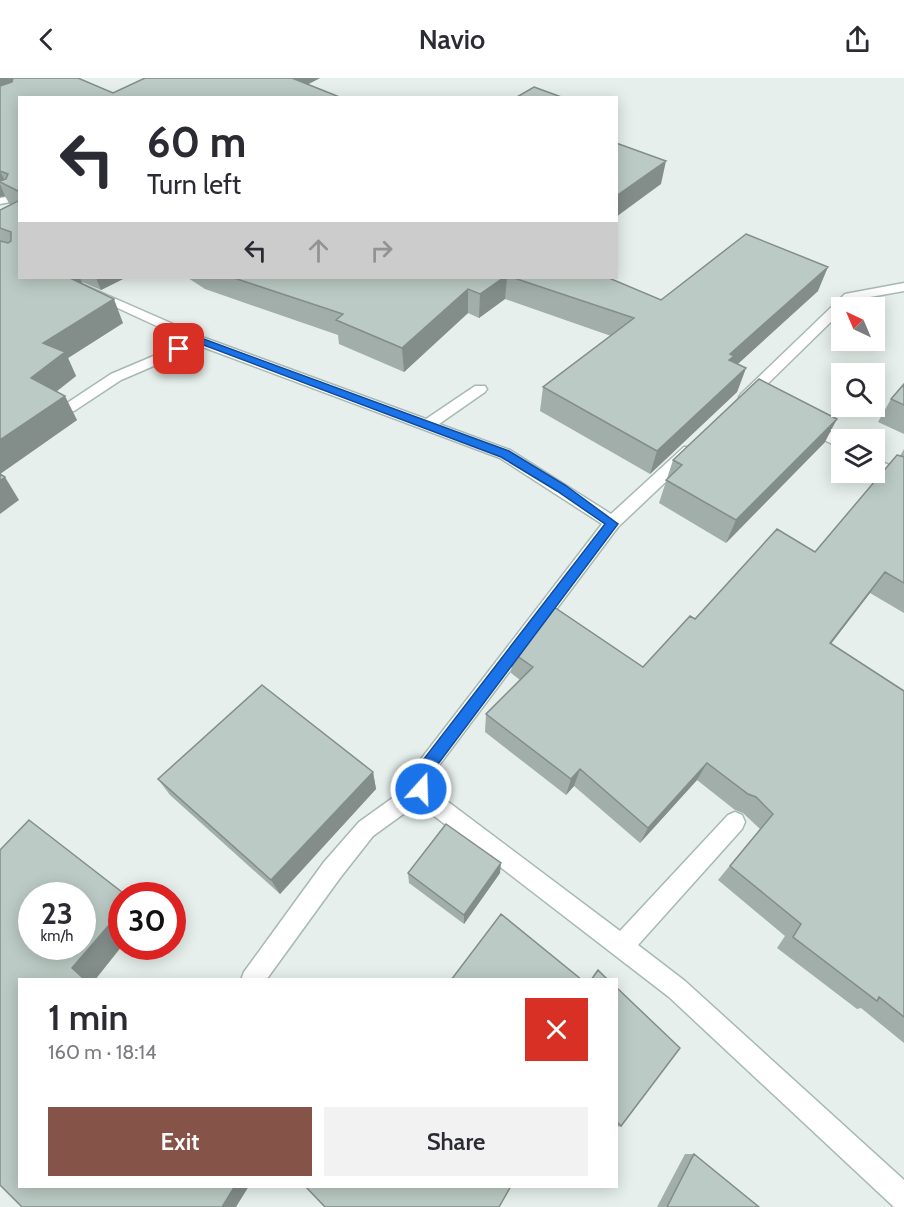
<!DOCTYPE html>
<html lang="en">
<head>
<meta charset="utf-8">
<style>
	:root { --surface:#fff; --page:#f2f2f3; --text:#2b2b33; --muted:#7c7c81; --accent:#855347 }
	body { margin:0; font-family:Cabin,sans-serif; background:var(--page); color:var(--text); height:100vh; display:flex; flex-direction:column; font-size:22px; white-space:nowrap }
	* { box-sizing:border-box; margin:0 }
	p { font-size:20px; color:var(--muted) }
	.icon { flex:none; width:33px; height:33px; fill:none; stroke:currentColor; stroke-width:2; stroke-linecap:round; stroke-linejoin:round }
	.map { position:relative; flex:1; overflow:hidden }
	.details { position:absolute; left:18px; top:900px; width:600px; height:210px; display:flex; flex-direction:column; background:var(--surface); border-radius:0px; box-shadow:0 3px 15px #0003 }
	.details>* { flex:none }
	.banner { position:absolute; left:18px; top:18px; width:600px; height:183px; border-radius:0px; box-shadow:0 3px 15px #0003; background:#fff; color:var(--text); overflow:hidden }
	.needle { width:39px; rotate:316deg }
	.controls { position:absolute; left:831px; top:219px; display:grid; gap:12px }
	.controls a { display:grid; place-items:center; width:54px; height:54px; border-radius:0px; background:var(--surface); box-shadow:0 3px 15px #0003; font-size:30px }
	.speed { position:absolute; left:18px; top:804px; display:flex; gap:12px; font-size:30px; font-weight:700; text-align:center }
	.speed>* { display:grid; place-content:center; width:78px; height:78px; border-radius:50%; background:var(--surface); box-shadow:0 3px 15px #0003; line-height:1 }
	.speed small { font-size:15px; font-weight:400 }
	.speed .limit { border:9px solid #d22; background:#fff; color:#111 }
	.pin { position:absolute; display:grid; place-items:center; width:51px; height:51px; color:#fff; margin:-26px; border-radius:12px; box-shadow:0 3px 9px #0006 }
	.me { position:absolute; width:66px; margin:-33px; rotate:20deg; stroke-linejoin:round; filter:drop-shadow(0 0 4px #0008) }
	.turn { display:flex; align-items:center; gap:21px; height:126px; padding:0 30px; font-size:27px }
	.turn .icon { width:78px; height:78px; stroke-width:2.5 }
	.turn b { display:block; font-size:42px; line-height:51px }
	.lanes { display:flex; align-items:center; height:57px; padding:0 30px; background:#0003; justify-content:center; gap:30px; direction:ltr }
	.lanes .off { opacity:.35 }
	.round { display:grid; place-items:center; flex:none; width:63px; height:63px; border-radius:0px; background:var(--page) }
	.head { display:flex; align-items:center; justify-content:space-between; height:102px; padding:0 30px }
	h1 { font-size:36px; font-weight:600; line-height:45px }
	.cta { display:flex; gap:12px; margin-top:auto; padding:12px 30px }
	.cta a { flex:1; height:69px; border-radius:0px; background:var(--accent); color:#fff; font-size:24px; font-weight:600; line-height:69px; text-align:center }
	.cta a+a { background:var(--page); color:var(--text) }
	header { display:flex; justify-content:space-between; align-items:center; height:78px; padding:0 30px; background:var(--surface); font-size:27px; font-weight:600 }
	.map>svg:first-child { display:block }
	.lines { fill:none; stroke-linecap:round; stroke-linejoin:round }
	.minor-casing { stroke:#a8b8b2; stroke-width:3 }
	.minor { fill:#fff; fill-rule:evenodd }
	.wall { fill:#a1aea9 }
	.shaded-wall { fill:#838d89 }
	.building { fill:#bbcac4; stroke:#838d89; stroke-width:1.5; fill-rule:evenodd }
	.route { fill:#1a73e8; stroke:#114b97; stroke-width:1.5 }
</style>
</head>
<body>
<header><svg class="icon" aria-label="back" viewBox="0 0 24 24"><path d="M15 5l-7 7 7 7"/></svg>Navio<svg class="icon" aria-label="share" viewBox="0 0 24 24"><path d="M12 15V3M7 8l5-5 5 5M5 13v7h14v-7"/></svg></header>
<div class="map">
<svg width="904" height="1129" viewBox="0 0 904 1129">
	<rect width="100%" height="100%" fill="#e6efeb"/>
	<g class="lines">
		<g class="minor-casing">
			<path id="minor" d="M11 118 17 121 15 123 0 126V120Z
				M53 200H68L205 260 426 341 475 308H485L487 311 485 314 439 346 510 372 611 436 684 369H694L697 373 694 377 618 449 434 694 432 708 443 720 620 853 728 737 735 734 742 737 745 744 742 751 638 867 685 903 904 1102V1129H894L669 919 429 734 420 724 373 758 340 800 266 902H241L244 894 324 784 359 744 412 706 418 685 602 446 500 380 200 268 121 302 74 333H64L62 330 64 327 111 296 189 263Z
				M904 205V213L853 222 846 230H842V233L751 322H741L739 319 741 316 845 216Z
				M806 342 846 362H842V371L801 350 799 347 801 344Z
				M874 380 904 394V407L874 392Z"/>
		</g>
		<use href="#minor" class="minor"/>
	</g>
	<path class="wall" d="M0 0 113 15 145 0H320L308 6 20 20V200H125L101 212 82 204 83 206 123 245 68 280 76 298 56 314 77 342 0 396V132L10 127 5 118 0 119Z
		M188 200H609L661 222 818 213 737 286 746 290 737 314 650 396 540 333 543 309 611 258 505 221 479 240 468 235 404 294 339 266 338 257 205 211Z
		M904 306V356L878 344 891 321Z
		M825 364 726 465 659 425 673 382Z
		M904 371V535L870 515 831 566 904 613V965L861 930 857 931 777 870 785 858 718 802 760 751 743 735 735 732 697 702 640 765 574 708 566 717 485 654 486 636 520 602 511 595 513 575 643 589 695 541 815 474 900 378Z
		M373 694 376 711 280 816 170 717 158 701Z
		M408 795H500L464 846 409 805Z
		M616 909 621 1048 616 1049Z
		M685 1076H694L759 1129H657Z"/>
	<path class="shaded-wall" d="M0 0H42L0 23Z
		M283 0H320L286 18Z
		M666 83 661 106 616 139V118Z
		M0 93 7 107 0 104Z
		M0 106 5 118 0 119Z
		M828 189 818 213 728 295 730 276Z
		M70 200H80L88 219Z
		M96 200H125L101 212Z
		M503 200H507L505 221 479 240 480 216Z
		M468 211V235L404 294 402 270Z
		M114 221 123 245 68 280 76 298 44 323 31 300 43 265Z
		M746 290 737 314 650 396 657 373Z
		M65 318 77 342 0 396V362Z
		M837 341 825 364 726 465 736 442Z
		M5 399 19 422 0 436V403Z
		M885 494 870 515 816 585 830 565Z
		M707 685 697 702 640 765 648 750Z
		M580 691 574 708 566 717 571 701Z
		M373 694 376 711 280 816 271 802Z
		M501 785 500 795 464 846V837Z
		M122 832V868L95 902H85L72 890Z
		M235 1108H249L236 1129H222Z"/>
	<path class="building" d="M13 0H78L113 15 145 0H292L342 20H20V114L0 104V103L6 101 8 96 0 93V8L12 4Z
		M534 9 564 20H515Z
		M616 65 666 83 616 118Z
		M20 122V200H70L114 221 43 265 65 274 31 300 65 318 0 362V163L8 165 11 163V154L0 150V132Z
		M746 156 828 189 730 276 734 278 729 282 746 290 657 373 543 309 634 240 514 200H609L661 222Z
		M234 200H503L480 216 468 211 402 270 336 242 343 236Z
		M759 301 837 341 736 442 666 402 682 387 673 382Z
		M904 306V327L891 321Z
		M897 377 904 379V505L885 494 830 565 904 613V939L879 919 877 923 793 859 801 846 730 788 773 736 756 719 748 716 707 685 648 750 580 691 571 701 486 636 533 589 513 575 551 527 643 589 690 538 695 541 777 451 815 474Z
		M0 396 5 399 0 403Z
		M262 607 373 694 271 802 158 701Z
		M29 742 127 818H122V832L72 890 85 902H20V1108H235L222 1129H22L0 1107V772ZM32 818H82V868H32Z
		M446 746 501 785 464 837 408 795Z
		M501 836 582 902H451Z
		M598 892 608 902H591Z
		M616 909 680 970 621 1048 616 1043Z
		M694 1076 759 1129H667Z
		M305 1108H511L499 1129H325Z"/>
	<path class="route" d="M201 260 509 373 565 407 618 446 432 694 427 716 421 718 416 716 414 711 420 686 605 446 557 413 501 379 201 266 179 275 174 271Z"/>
</svg>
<div class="controls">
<a><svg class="needle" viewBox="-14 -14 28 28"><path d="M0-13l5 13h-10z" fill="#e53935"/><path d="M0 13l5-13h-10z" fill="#7c7c81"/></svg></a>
<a><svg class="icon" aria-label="search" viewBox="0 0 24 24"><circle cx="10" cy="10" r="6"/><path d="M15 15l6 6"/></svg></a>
<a><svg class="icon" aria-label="layers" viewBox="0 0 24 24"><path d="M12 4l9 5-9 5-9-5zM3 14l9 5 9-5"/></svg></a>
</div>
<div class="speed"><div>23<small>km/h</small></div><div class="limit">30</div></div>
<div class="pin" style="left:179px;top:271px;background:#d93025"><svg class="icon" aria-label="arrive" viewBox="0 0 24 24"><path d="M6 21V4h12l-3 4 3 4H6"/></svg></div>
<svg class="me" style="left:421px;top:711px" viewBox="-20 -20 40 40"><circle r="17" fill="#1a73e8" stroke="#fff" stroke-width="3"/><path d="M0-11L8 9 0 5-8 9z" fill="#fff"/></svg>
<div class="banner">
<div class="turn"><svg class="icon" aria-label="left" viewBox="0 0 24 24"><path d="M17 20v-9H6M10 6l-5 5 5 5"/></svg><div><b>60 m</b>Turn left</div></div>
<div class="lanes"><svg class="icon" aria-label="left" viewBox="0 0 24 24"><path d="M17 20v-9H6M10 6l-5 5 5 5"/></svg><svg class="icon off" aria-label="ahead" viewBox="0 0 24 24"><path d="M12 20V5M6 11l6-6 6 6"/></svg><svg class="icon off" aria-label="right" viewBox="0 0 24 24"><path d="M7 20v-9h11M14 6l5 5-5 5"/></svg></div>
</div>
<section class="details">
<div class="head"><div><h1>1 min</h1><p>160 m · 18:14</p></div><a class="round" style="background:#d93025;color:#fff"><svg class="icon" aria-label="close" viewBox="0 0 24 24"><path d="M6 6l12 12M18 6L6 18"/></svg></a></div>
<div class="cta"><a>Exit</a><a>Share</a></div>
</section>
</div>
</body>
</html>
